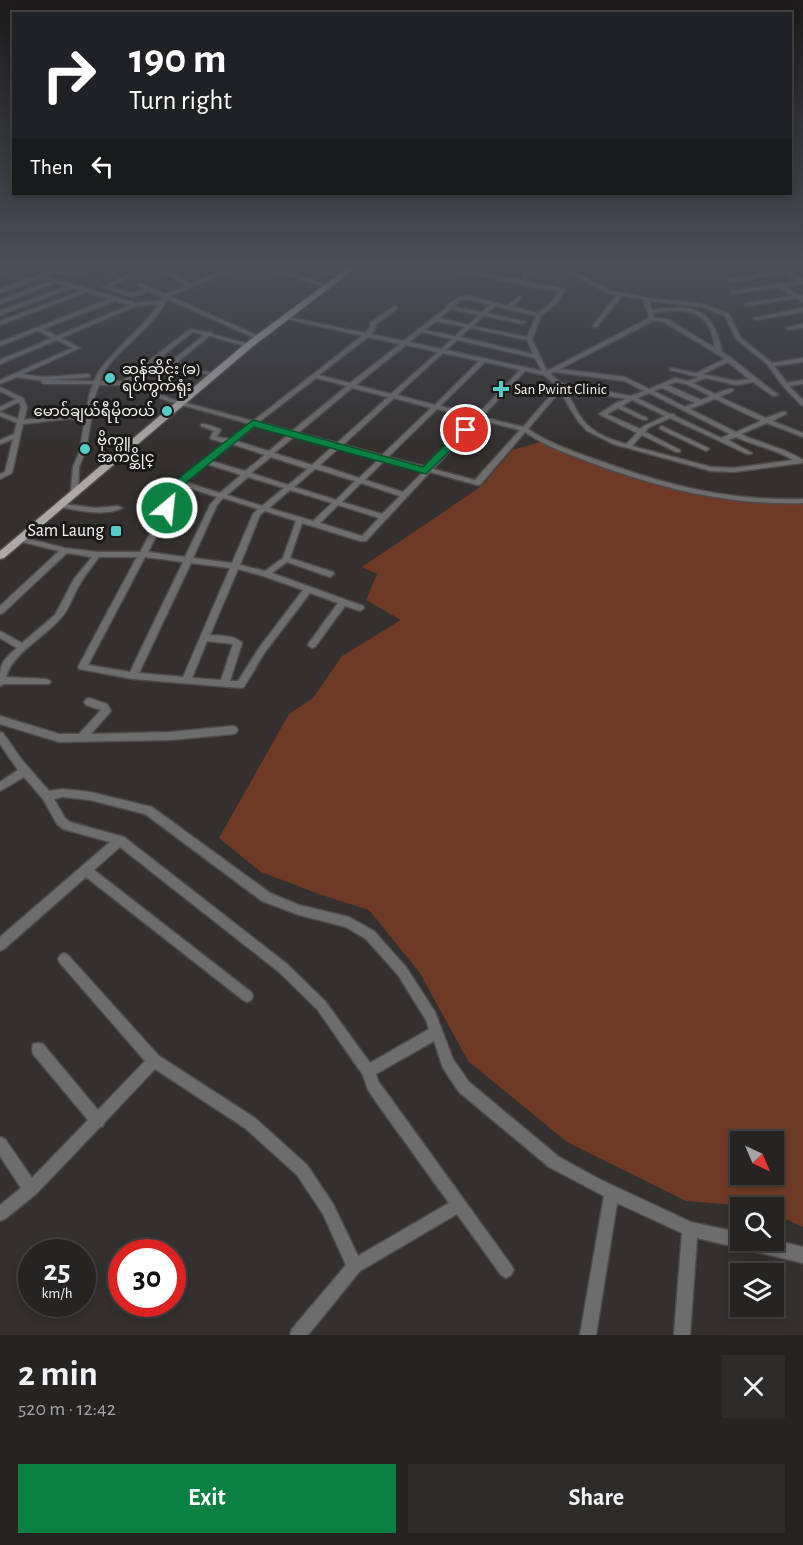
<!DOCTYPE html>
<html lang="en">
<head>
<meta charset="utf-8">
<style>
	:root { --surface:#262423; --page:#2e2c2b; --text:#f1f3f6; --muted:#a4a4a6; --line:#424141; --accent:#0b8043 }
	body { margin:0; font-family:"Alegreya Sans","Noto Sans Myanmar",sans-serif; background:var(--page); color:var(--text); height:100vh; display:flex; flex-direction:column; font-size:22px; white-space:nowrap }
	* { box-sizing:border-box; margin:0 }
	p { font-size:20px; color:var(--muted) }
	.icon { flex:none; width:33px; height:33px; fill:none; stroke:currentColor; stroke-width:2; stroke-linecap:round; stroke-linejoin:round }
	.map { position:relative; height:1335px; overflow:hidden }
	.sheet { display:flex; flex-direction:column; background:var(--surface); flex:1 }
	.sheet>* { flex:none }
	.hud { position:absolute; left:12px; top:12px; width:780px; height:183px; border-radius:0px; box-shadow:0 3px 9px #0003,0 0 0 2px var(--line); background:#202124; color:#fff; overflow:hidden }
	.needle { width:39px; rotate:136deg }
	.tools { position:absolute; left:730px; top:1131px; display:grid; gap:12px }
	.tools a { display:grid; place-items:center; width:54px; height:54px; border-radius:0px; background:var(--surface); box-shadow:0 3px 9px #0003,0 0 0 2px var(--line); font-size:30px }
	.speed { position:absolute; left:18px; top:1239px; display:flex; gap:12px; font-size:30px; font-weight:700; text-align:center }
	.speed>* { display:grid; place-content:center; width:78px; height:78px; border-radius:50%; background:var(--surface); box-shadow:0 3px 9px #0003,0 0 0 2px var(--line); line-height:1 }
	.speed small { font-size:15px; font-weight:400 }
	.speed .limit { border:9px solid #d22; background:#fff; color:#111 }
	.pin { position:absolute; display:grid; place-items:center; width:51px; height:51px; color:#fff; margin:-26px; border:3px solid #fff; border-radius:50%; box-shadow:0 2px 6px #0007 }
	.me { position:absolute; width:66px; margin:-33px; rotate:28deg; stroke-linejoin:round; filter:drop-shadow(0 0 4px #0008) }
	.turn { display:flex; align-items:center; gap:21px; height:126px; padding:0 18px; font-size:27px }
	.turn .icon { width:78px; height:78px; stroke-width:2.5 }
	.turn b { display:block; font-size:42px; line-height:51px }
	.then { display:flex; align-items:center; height:57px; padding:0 18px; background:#0003; gap:12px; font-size:22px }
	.round { display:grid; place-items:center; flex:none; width:63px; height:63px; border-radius:0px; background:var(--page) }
	.headline { display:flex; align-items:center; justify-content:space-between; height:102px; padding:0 18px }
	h1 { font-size:36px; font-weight:700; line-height:45px }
	.action { display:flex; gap:12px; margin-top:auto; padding:12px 18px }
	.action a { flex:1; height:69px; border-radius:0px; background:var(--accent); color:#fff; font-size:24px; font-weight:700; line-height:69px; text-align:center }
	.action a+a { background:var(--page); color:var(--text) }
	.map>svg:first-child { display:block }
	.green { fill:#6e3a26; fill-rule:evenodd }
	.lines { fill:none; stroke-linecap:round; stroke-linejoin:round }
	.stream { stroke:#3e0d00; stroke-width:1.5 }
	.minor-casing { stroke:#4e4b4a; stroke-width:3 }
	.major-casing { stroke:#4e4b4a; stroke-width:3 }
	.minor { fill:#6e6d6d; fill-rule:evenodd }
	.major { fill:#aba8a7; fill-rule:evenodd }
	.route { fill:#0b8043; stroke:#07532c; stroke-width:1.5 }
	.poi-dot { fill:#54cdc8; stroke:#1a1918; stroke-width:2 }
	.labels { text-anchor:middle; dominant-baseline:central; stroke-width:6; stroke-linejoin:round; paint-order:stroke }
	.far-poi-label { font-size:15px; fill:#f6f4f3; stroke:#1a1918; text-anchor:start }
	.poi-label { font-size:18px; fill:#f6f4f3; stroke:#1a1918; text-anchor:end }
</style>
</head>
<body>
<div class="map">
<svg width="803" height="1335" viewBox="0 0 803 1335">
	<rect width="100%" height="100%" fill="#33302f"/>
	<path class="green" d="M540 442C622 474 713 508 803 501V1227L774 1214V1208L686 1201 567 1142 468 1061 420 973 369 910 319 894 261 872 219 838 289 714 313 698 342 656 401 620 366 600 377 574 362 567 482 486 512 450ZM741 1142H774V1174H741Z"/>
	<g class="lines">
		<path class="stream" d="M12 264 55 277 79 280 133 264"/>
		<g class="minor-casing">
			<path id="minor" d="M32 264C40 264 49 270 56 269 64 268 69 264 76 264L61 270C70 271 78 271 86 269 95 268 102 264 111 264L80 273 56 272 45 276 135 303 161 301 163 297 149 291 132 297 103 287 126 275H128V277L110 287 132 293 145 289 137 285 140 283 165 294 186 286 152 264H158L167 270 185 264H193L171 272 190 284 242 264H249L169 296 261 337V339H257L167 299C163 306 159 313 154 319 139 338 107 359 100 381H123L147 362 145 361 146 360H150L190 329 207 332H212V334L252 345 249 347 209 336 174 365 216 374V376L152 364 128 383 175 400 253 421 362 336 283 318V316L365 333 369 329 371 322 395 306 398 308 397 309 376 324 375 330 371 334 403 341 417 331V329L420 328 446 308V306L458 298 469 296 507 306 519 296 522 298 512 307 538 313 552 302 559 291 522 285 430 264H441L521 280 524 275 525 264H529L528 275 525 281 564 289 565 290 556 304 541 316 532 339 547 371 649 318 643 299 622 296 597 327H593V325L617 295 608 293 552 264H558L611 291 648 298 703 304 729 314 740 337 772 363 803 358V362L774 366 787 383 803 380V384L789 386 803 400V406L801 405 783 386 767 364 736 339 725 316 702 307 649 301 652 310C694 304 713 307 722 352L731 358 778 395 773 396 753 382 736 385 706 378 693 383 715 394 729 389H733V391L720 397 766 418 782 412H786V414L772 421 803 433V437L767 423 741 434C761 444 783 447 801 459H803L802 463 734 472 711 471 613 444 587 431 577 420 560 391 528 429C550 444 575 452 600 461 669 486 729 501 803 499V503C727 505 663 489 592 463 569 454 545 446 525 432L480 485H477L430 472 366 541H360L302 523 290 558 333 572 334 574 330 577 287 562 272 573 363 606 364 608 360 611 345 606 315 647 312 648 308 645 309 643 338 603 310 593 265 652 244 687 241 688 133 679 79 669 78 667 137 557H99C93 566 85 574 80 584 73 595 69 611 59 620 43 638 12 654 6 677L46 679 49 680 51 682 49 684H4L0 686C0 665 0 662 17 648L0 638V631L22 643 55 615 74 579 92 557 67 553 3 613 0 614V606L59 551 18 541 17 539 18 537H21L65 548 97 552H140L181 478 225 443 211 439 210 438 214 431 201 426V424H205L220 429 221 430 217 437 230 439 250 424 171 402 123 385H99L95 396 86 450 79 467 78 492H75L71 490 73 467 80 450 85 417 23 424 12 473 0 479V474L5 472 13 439 0 444V440L14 434 17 423 0 416V412L18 419 21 407 19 402 0 411V407L16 399 0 391V387L23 398 27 407 24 420 86 413 89 396 93 384H44L42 383V381L17 377 0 384V380L72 348 57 340 0 364V360L52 338 38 331 0 346V342L109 299 87 292 0 325V321L82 291 72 288 0 315V311L67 286 56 283 0 304V300L51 281 40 278 0 293V289L50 271ZM461 300H469L490 305 482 312 454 307ZM115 301 130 305 57 336 43 329ZM159 304C148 320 134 333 120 347 111 357 99 367 94 381L50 380 90 377V375L88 374 42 377 23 374 80 348 61 338 136 306ZM495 306 536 316 527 337 473 326 484 316 523 324 526 322 487 313ZM451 309 479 315 468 325 439 318ZM665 311C697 309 710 316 715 348L667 319 654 318 653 313ZM436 321 465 327 455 336 425 330ZM653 321 664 322 725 359 696 373 670 368V370L699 377 688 381 675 378 649 389 625 377 560 369ZM470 328 527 340 533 354 460 337ZM193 332 204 335 168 364 156 361ZM422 332 452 339 441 349 409 342ZM368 337 400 344 350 383 319 375ZM457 340 535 358 542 371 446 350ZM406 345 438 352 391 394 356 385ZM443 353 479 361 435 405 397 395ZM485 362 520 370 477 415 440 406ZM728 362 749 379 736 381 703 374ZM525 371 544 375 558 387 523 427 482 417ZM555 372 624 381 644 391 631 396 561 383 550 374ZM316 378 347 386 292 431 259 422ZM676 382 686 384 710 396 701 400 668 385ZM352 388 388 397 337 443 298 433ZM565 388 626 399 614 404 613 405 599 414 637 433 626 444C615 441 600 436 591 428 579 419 572 401 565 388ZM662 388 695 403 685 407 654 391ZM649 393 730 434 721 438 675 416 674 414H670L637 398ZM394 398 431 408 382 455 343 445ZM715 399 761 421 736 432 690 409ZM632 400 665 416 644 426 640 429 607 414 618 408 643 420H647V418L622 406ZM437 409 474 418 427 467 388 457ZM670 418 747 454H751L752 453 728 440 736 437C754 446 776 449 793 460L734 468 711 467 632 446 642 435 676 452H680V450L645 432 648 428ZM480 420 520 430 475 480 433 469ZM256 425 289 434 269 451 236 441ZM295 436 333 446 312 465 274 453ZM232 444 265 455 245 471 211 461ZM339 448 379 459 359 478 320 465ZM271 457 308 469 288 485 251 473ZM385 460 424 471 403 492 365 480ZM207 464 241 475 220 493 185 482ZM315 469H316L355 481 336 500 294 487ZM248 477 284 488 262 506 227 495ZM361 483 400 496 382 514 342 502ZM183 486 217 497 210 505 185 557 148 552ZM290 490 332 503 313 521 269 508ZM223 498 258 509 253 514 232 563 193 558 217 505ZM338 505 379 518 362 536 320 523ZM265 511 296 521 283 558 265 571 240 565 260 515ZM145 557 183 562 130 672 88 665ZM191 563 230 568 183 677 139 673ZM238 569 263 576 303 590 259 648 238 681H230L242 643C235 635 220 636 210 635ZM207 641 233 644 221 680 192 678Z
				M256 264H264L330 286 325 287Z
				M301 264H309L343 276 339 277Z
				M739 264H749L762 273 781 270 772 264H778L787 269 803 267V269L790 272 803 279V284L784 286 798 295H803V302L797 298 745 306V304L747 303 793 296 778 287 733 294 730 292 731 291 799 281 785 272 765 276 763 277H761L731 282 729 281V279L757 274 745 266 722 269 720 268Z
				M9 267 11 268V269L0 273V270Z
				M803 308V312L756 320 753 318Z
				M803 324V328L789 330 786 328Z
				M662 426 708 448 709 449 706 451 704 450 660 429V427Z
				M57 503 95 508 118 506 122 508C106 517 77 510 60 507L56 505Z
				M89 698 107 704 111 711 91 734 171 732 233 726 236 727 238 730 236 733 233 734 171 740 59 742 0 724V716L59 734H79L101 710 86 705 84 702 86 699Z
				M0 732 3 733 22 760 49 791 63 789 90 792 152 807 270 893 299 905 349 917 374 931 406 967 435 1012 453 1059 469 1082 559 1157 601 1180 691 1222 741 1233V1240H774L803 1247V1263L697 1238 690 1335H674L682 1233 617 1203 596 1335H580L604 1196 549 1167 459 1092 443 1068 434 1041 376 1074 378 1081 389 1096 511 1265 514 1270 511 1275 506 1278 501 1275 457 1214 360 1271 308 1335H290L292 1329 346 1265 323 1214 297 1175 245 1128 155 1069 104 1123 103 1126 100 1127 36 1194 5 1219 0 1221V1205L21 1188 0 1156V1137L5 1139 32 1178 88 1120 33 1054 32 1049 33 1044 38 1043 43 1044 98 1110 145 1061 60 963 58 959 60 955 64 953 68 955 159 1056 255 1118 307 1165 333 1204 358 1256 449 1203 379 1106 368 1090 363 1075 317 1009 279 972 120 847 94 870 251 992 253 996 251 1000 247 1002 243 1000 86 877 4 949 0 951V937L110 842 63 829 57 824 43 799 24 777 0 791V782L18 770 0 744ZM63 797 90 800 145 814 262 901 299 915 346 927 366 939 398 975 426 1020 429 1029 370 1063 325 1001 287 964 124 837 70 822 65 818 54 799Z"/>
		</g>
		<g class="major-casing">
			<path id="major" d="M353 264H361L252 347 4 558 0 559V551L246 343Z"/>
		</g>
		<use href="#minor" class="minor"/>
		<use href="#major" class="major"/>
	</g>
	<linearGradient id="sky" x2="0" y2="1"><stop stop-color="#1c1a1a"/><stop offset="0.59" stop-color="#4a4e58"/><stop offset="1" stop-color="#4a4e58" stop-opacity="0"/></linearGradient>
	<rect width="803" height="451" fill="url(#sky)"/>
	<path class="route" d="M253 420 423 467 462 428 471 430 426 474 254 427 188 481 171 511H163L161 508 180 477Z"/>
	<g class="poi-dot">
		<circle cx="110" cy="378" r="6"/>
		<path d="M498 380h6v6h6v6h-6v6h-6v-6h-6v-6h6z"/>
		<circle cx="167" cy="411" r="6"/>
		<circle cx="85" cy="449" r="6"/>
		<rect x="110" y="525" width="12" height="12" rx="3"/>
	</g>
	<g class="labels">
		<g class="far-poi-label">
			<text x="122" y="369">ဆန်ဆိုင်း (ခ)<tspan x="122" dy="17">ရပ်ကွက်ရုံး</tspan></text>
			<text x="514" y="389">San Pwint Clinic</text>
			<text x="155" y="411" text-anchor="end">မောဝ်ချယ်ရီမိုတယ်</text>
			<text x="97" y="440">ဗိုက္ပူ<tspan x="97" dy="17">အကင္ဆိုင္</tspan></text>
		</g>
		<g class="poi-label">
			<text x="104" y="531">Sam Laung</text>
		</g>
	</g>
</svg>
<div class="tools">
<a><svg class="needle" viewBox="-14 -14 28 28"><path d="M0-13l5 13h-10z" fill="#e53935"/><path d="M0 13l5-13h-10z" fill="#a4a4a6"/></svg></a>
<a><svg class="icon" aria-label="search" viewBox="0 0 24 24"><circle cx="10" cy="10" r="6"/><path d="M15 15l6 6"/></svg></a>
<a><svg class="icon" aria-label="layers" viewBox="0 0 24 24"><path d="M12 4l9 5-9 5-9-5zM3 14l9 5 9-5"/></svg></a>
</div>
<div class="speed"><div>25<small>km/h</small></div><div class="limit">30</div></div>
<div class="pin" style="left:466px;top:430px;background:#d93025"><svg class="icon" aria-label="arrive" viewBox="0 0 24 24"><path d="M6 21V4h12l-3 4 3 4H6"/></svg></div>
<svg class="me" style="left:167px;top:508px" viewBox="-20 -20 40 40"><circle r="17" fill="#0b8043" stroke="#fff" stroke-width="3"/><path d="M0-11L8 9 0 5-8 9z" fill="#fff"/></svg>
<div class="hud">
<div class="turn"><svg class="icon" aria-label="right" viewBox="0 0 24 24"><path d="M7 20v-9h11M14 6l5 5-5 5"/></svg><div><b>190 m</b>Turn right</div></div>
<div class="then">Then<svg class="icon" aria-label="left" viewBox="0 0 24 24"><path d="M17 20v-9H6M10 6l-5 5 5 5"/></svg></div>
</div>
</div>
<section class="sheet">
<div class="headline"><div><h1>2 min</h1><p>520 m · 12:42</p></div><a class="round"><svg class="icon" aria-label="close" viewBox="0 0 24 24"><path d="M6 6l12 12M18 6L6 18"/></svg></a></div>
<div class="action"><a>Exit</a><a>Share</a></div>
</section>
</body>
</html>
